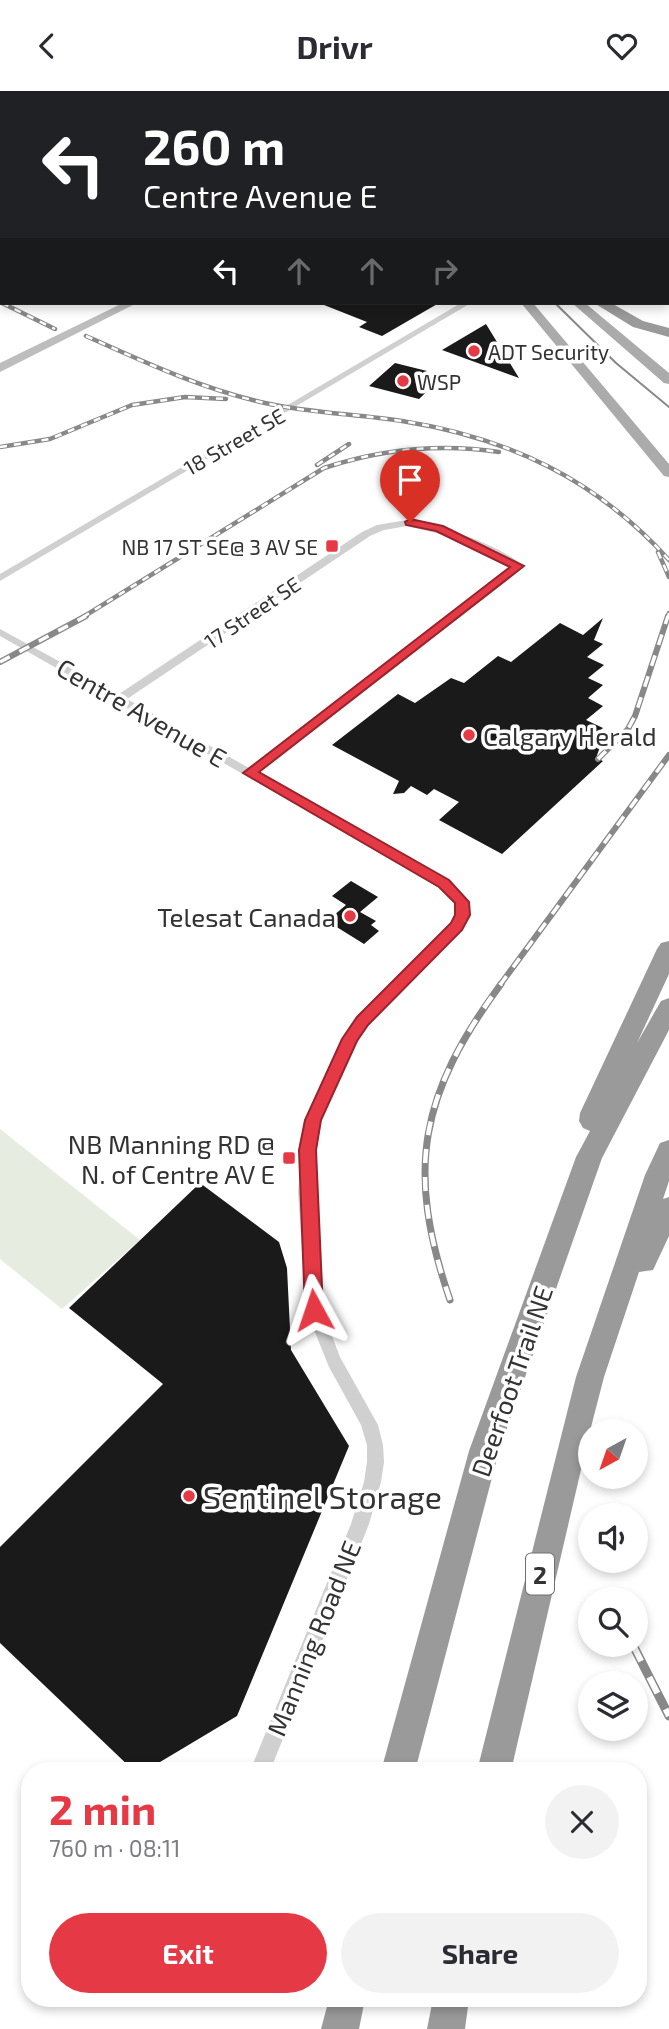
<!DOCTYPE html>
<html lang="en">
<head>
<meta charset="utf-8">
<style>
	:root { --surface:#fff; --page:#f2f2f3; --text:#2b2b33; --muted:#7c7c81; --accent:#e63946 }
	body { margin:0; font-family:"Exo 2",sans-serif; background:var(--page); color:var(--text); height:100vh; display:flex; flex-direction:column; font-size:26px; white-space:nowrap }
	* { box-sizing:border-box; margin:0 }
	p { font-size:23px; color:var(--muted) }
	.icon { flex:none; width:38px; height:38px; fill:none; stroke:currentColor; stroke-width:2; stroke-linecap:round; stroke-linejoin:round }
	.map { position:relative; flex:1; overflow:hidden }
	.panel { position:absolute; left:21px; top:1671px; width:626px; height:245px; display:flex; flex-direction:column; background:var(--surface); border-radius:28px; box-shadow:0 4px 10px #0003 }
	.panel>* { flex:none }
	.hud { position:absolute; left:0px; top:0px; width:670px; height:214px; box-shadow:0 4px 10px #0003; background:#202124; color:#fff; overflow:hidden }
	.needle { width:46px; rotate:220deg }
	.buttons { position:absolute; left:578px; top:1328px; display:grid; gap:14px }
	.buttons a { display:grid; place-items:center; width:70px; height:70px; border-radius:50%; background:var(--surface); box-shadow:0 4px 10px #0003; font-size:35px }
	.pin { position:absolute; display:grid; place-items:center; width:60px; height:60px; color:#fff; margin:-72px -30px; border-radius:50% 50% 50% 0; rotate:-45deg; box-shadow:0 0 7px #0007 }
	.pin .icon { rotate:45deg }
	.me { position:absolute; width:77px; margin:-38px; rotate:355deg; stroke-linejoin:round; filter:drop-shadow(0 0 5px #0008) }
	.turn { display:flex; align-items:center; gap:24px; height:147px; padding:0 28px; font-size:32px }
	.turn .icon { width:91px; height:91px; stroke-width:2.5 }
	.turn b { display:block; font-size:49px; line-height:60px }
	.lanes { display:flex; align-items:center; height:66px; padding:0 28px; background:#0003; justify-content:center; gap:35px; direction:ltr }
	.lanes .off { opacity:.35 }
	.round { display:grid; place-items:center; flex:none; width:74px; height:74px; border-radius:37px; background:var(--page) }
	.overview { display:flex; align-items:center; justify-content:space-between; height:119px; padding:0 28px }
	h1 { font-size:42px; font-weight:700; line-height:52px; color:var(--accent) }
	.cta { display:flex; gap:14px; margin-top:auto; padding:14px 28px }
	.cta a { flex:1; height:80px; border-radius:42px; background:var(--accent); color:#fff; font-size:28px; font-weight:700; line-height:80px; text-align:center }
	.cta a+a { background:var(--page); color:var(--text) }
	header { display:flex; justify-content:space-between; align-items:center; height:91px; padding:0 28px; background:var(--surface); font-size:32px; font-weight:700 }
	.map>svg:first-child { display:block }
	.green { fill:#e6ecdf }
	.building { fill:#1a1a1a }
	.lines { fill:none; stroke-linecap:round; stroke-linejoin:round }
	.street { fill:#d0d0d0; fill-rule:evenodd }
	.secondary { fill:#bdbdbd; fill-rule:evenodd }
	.primary { fill:#ababab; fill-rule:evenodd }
	.highway { fill:#9a9a9a; fill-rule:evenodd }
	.tram { stroke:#888; stroke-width:2 }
	.rail-far3-casing { stroke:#888; stroke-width:4.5 }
	.rail-far2-casing { stroke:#888; stroke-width:6 }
	.rail-far1-casing { stroke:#888; stroke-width:7 }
	.rail-casing { stroke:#888; stroke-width:9 }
	.rail-far3 { stroke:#fff; stroke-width:2.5; stroke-dasharray:7; stroke-linecap:butt }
	.rail-far2 { stroke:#fff; stroke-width:3.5; stroke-dasharray:11; stroke-linecap:butt }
	.rail-far1 { stroke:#fff; stroke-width:4.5; stroke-dasharray:14; stroke-linecap:butt }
	.rail { stroke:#fff; stroke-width:6; stroke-dasharray:18; stroke-linecap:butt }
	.route { fill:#e63946; stroke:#96252e; stroke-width:2 }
	.poi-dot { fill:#e63946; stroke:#fff; stroke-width:2.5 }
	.labels { text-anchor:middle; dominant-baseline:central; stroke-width:7; stroke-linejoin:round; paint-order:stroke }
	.far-poi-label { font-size:21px; fill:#333; stroke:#fff; text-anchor:start }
	.far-street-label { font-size:21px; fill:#333; stroke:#fff }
	.shield { fill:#fff; stroke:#707070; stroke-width:2 }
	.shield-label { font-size:24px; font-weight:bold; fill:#333 }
	.street-label { font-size:26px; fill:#333; stroke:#fff }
	.poi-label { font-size:26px; fill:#333; stroke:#fff; text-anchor:end }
	.near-poi-label { font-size:32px; fill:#333; stroke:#fff; text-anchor:start }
</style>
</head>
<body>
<header><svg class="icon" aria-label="back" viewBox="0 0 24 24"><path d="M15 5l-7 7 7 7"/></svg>Drivr<svg class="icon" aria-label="heart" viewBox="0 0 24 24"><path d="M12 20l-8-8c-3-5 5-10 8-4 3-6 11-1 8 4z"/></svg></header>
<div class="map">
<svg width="669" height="1938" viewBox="0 0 669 1938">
	<rect width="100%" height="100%" fill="#fff"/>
	<path class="green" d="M0 1038 140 1149 62 1218 0 1168Z"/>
	<path class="building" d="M319 212H439L382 245 359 236 367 231Z
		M486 233 519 287 442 259Z
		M395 272 427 280 424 283 441 287 419 308 369 295Z
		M603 527 594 549 603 553 587 566 604 574 588 587 603 594 588 607 603 615 586 629 603 637 590 649 600 656 596 667 603 670 502 763 439 729 459 711 434 698 427 704 411 695 404 702 393 703 399 690 332 654 398 603 415 612 451 587 464 592 498 565 511 571 560 532 583 544Z
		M351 790 378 806 360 821 376 830 371 834 379 840 364 853 327 830 346 814 332 805Z
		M200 1092 279 1151 287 1177 291 1259 349 1355 237 1625 145 1680H134L0 1552V1456L163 1293 69 1217Z"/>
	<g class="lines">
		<path class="street" d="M0 13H2V17H0Z
			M461 212H471L0 490V483Z
			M407 429C437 433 501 454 523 475L258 682 448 789 468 811V824L462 838 367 934 340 981 318 1036 313 1101 322 1219 340 1266 378 1334 383 1354 384 1371 381 1391 369 1433 270 1680H250L351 1433 364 1391 367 1371V1354L361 1334 329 1276 306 1219 298 1101 304 1036 326 981 357 926 452 832 456 824V812L440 795 0 545V538L119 603 362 441 377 434ZM407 435 444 444 511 475 249 677 127 608 370 445 384 439Z"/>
		<path class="secondary" d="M278 0H290L291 2H280Z
			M319 0H331L332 2H321Z
			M123 212H137L0 281V272Z"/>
		<path class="primary" d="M254 0H267L268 2H255Z
			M349 0H360L361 2H350Z
			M521 212H533L669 373V386L664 385Z
			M572 212H585L669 282V293L664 292Z"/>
		<path class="highway" d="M605 0H617L618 2H606Z
			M634 0H646L647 2H635Z
			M668 35 669 36V44H668Z
			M668 68H669V76H668Z
			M668 93H669V102H668Z
			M594 212H611L643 230 669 237V246L633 236Z
			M669 850V883L637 952 661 910 669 907V939L602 1067 499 1360 415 1680H381L469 1360 576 1066 590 1040 583 1037 579 1030 580 1022 657 858 661 852Z
			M669 1049V1090L663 1108 669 1106V1145L653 1179 639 1181 604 1286 590 1340 511 1680H477L576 1286 645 1084 660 1052Z
			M329 1908H365L359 1938H321Z
			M433 1908H469L465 1938H427Z"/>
		<path class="tram" d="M296 0 299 2
			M310 0 314 2
			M555 212 616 272 669 316"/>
		<g class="rail-far3-casing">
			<path id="rail-far3" d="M2 212 55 238
				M86 245C144 271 202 298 265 312 310 322 356 323 402 330 509 347 596 388 669 469
				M0 356 50 348 132 314 185 306 226 308
				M317 374 349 353
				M658 461 669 486
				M83 526 324 377C382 358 438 352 499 361
				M668 526 669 522"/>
		</g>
		<g class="rail-far2-casing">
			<path id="rail-far2" d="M0 571 86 525
				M598 668 628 638 635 625 668 525
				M500 894 669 664"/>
		</g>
		<g class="rail-far1-casing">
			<path id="rail-far1" d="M450 1209C405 1078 420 1003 501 893"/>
		</g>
		<g class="rail-casing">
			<path id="rail" d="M633 1554 669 1625"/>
		</g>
		<use href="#rail-far3" class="rail-far3"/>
		<use href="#rail-far2" class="rail-far2"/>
		<use href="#rail-far1" class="rail-far1"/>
		<use href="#rail" class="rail"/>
	</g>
	<path class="route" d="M410 428 443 435 524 475 259 681 449 789 469 811 470 824 462 839 368 934 357 950 321 1029 316 1059 323 1219 320 1224 314 1226 308 1224 305 1219 299 1059 305 1029 342 948 357 926 451 832 455 824V812L439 796 243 682 510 476 436 440 406 434 405 431Z"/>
	<g class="poi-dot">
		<circle cx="474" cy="260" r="7"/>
		<circle cx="403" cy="290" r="7"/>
		<rect x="325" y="448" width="14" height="14" rx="3.5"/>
		<circle cx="469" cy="644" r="7"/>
		<circle cx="350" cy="825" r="7"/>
		<rect x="282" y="1060" width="14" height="14" rx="3.5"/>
		<circle cx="189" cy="1405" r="7"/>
	</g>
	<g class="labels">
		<g class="far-poi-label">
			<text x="488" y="260">ADT Security</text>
			<text x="417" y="290">WSP</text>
			<text x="318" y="455" text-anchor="end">NB 17 ST SE@ 3 AV SE</text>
		</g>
		<g class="far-street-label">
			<text transform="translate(234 350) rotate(-30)">18 Street SE</text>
			<text transform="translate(252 521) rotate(-34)">17 Street SE</text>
		</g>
		<rect class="shield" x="526" y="1462.5" width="28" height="41" rx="5"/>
		<g class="shield-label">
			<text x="540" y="1483">2</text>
		</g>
		<g class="street-label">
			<text transform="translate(142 621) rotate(30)">Centre Avenue E</text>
			<text transform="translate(511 1290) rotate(-71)">Deerfoot Trail NE</text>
			<text transform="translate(313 1547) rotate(-68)">Manning Road NE</text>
		</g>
		<g class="poi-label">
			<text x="483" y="644" text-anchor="start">Calgary Herald</text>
			<text x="336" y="825">Telesat Canada</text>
			<text x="275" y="1052">NB Manning RD @<tspan x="275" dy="30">N. of Centre AV E</tspan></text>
		</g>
		<g class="near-poi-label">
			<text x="203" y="1405">Sentinel Storage</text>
		</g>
	</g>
</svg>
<div class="buttons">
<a><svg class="needle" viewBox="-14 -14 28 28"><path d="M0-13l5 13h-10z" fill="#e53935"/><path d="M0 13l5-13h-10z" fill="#7c7c81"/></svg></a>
<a><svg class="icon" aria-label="sound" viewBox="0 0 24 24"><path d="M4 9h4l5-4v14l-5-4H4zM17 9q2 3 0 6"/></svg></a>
<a><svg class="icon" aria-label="search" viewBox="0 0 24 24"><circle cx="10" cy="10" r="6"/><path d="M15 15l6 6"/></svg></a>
<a><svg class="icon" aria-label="layers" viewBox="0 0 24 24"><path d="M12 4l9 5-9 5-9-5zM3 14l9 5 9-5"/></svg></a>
</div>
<div class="pin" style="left:410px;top:431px;background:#d93025"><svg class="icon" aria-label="arrive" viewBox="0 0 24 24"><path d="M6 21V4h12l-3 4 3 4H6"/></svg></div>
<svg class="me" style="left:314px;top:1219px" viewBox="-20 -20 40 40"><path d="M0-17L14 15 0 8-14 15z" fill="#e63946" stroke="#fff" stroke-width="4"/></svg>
<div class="hud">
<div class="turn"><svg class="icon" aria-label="left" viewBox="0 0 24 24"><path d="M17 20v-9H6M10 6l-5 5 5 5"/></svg><div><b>260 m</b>Centre Avenue E</div></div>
<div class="lanes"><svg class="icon" aria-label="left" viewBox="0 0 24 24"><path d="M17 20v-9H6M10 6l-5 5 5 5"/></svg><svg class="icon off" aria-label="ahead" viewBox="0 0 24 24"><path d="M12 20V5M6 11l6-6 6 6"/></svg><svg class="icon off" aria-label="ahead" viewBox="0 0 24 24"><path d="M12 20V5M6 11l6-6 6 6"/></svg><svg class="icon off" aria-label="right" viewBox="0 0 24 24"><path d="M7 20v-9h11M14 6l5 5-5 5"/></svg></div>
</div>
<section class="panel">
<div class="overview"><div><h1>2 min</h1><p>760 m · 08:11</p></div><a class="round"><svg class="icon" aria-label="close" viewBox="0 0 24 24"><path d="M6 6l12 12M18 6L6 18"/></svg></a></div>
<div class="cta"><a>Exit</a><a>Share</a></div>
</section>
</div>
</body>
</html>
